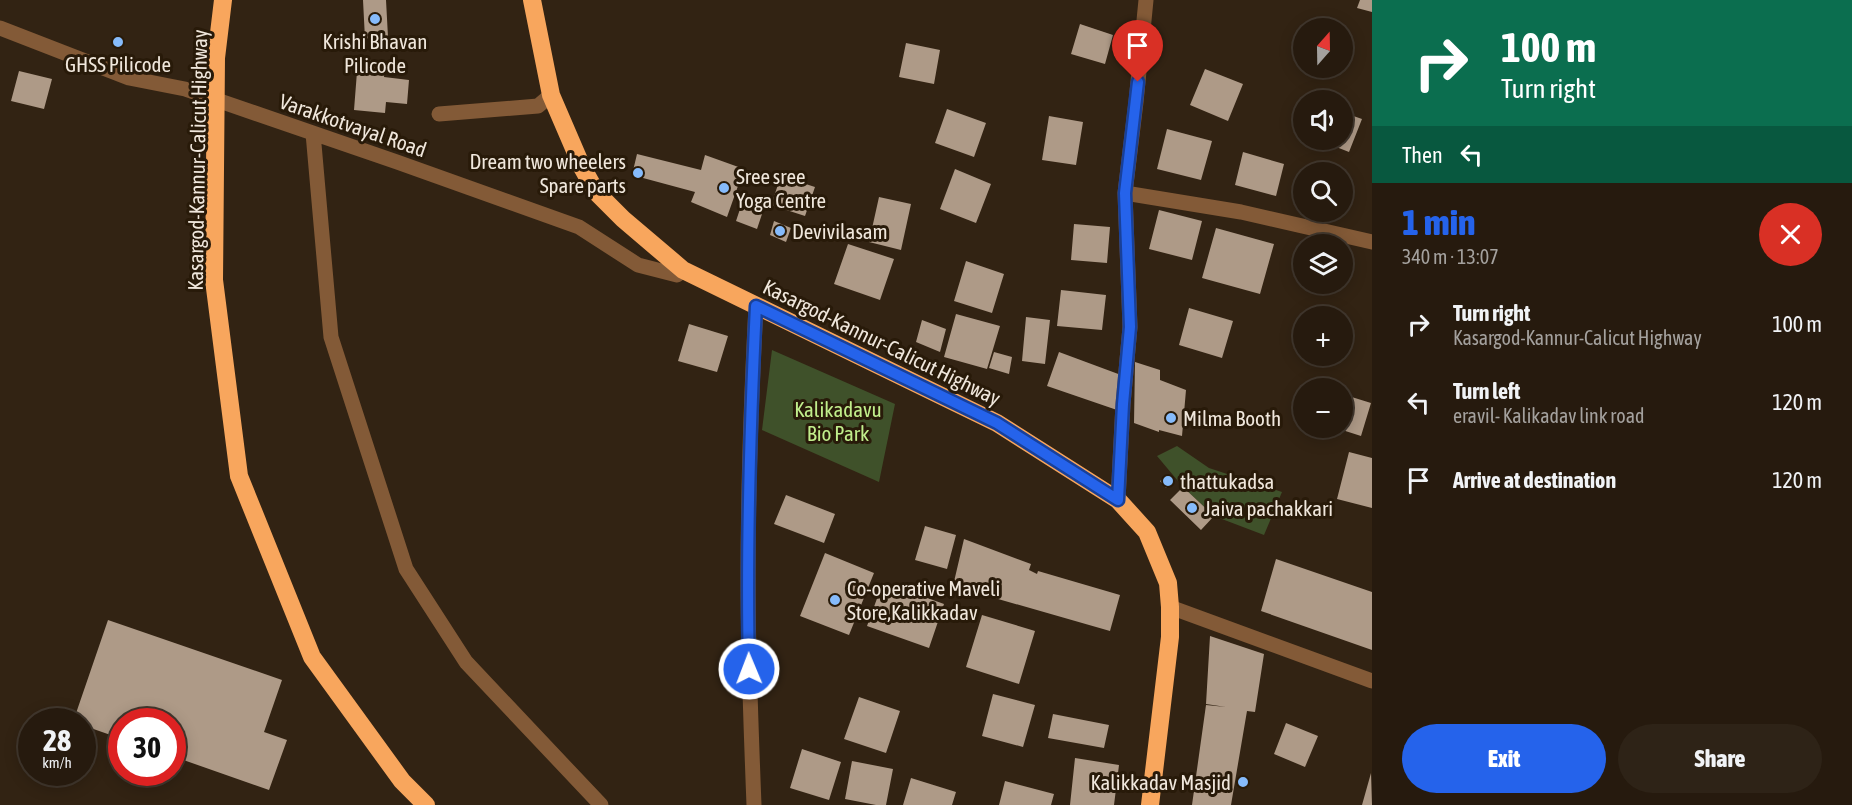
<!DOCTYPE html>
<html lang="en">
<head>
<meta charset="utf-8">
<style>
	:root { --surface:#261a0e; --page:#2e2317; --text:#f1f3f6; --muted:#a4a19e; --line:#42382e; --accent:#2563eb }
	body { margin:0; font-family:"Asap Condensed",sans-serif; background:var(--page); color:var(--text); height:100vh; display:flex; flex-direction:column; font-size:22px; white-space:nowrap }
	* { box-sizing:border-box; margin:0 }
	p { font-size:20px; color:var(--muted) }
	.icon { flex:none; width:33px; height:33px; fill:none; stroke:currentColor; stroke-width:2; stroke-linecap:round; stroke-linejoin:round }
	.map { position:relative; flex:1; overflow:hidden }
	.side { display:flex; flex-direction:column; background:var(--surface); width:480px }
	.side>* { flex:none }
	.guide { background:#0b6e4f; color:#fff; overflow:hidden }
	.needle { width:39px; rotate:20deg }
	.buttons { position:absolute; left:1293px; top:18px; display:grid; gap:12px }
	.buttons a { display:grid; place-items:center; width:60px; height:60px; border-radius:50%; background:var(--surface); box-shadow:0 3px 15px #0003,0 0 0 2px var(--line); font-size:30px }
	.speed { position:absolute; left:18px; top:708px; display:flex; gap:12px; font-size:30px; font-weight:700; text-align:center }
	.speed>* { display:grid; place-content:center; width:78px; height:78px; border-radius:50%; background:var(--surface); box-shadow:0 3px 15px #0003,0 0 0 2px var(--line); line-height:1 }
	.speed small { font-size:15px; font-weight:400 }
	.speed .limit { border:9px solid #d22; background:#fff; color:#111 }
	.pin { position:absolute; display:grid; place-items:center; width:51px; height:51px; color:#fff; margin:-62px -26px; border-radius:50% 50% 50% 0; rotate:-45deg; box-shadow:0 0 6px #0007 }
	.pin .icon { rotate:45deg }
	.me { position:absolute; width:66px; margin:-33px; rotate:359deg; stroke-linejoin:round; filter:drop-shadow(0 0 4px #0008) }
	.turn { display:flex; align-items:center; gap:21px; height:126px; padding:0 30px; font-size:27px }
	.turn .icon { width:78px; height:78px; stroke-width:2.5 }
	.turn b { display:block; font-size:42px; line-height:51px }
	.then { display:flex; align-items:center; height:57px; padding:0 30px; background:#0003; gap:12px; font-size:22px }
	.round { display:grid; place-items:center; flex:none; width:63px; height:63px; border-radius:32px; background:var(--page) }
	.head { display:flex; align-items:center; justify-content:space-between; height:102px; padding:0 30px }
	h1 { font-size:36px; font-weight:800; line-height:45px; color:var(--accent) }
	.button { display:flex; gap:12px; margin-top:auto; padding:12px 30px }
	.button a { flex:1; height:69px; border-radius:36px; background:var(--accent); color:#fff; font-size:24px; font-weight:800; line-height:69px; text-align:center }
	.button a+a { background:var(--page); color:var(--text) }
	ul { padding:0; list-style:none }
	li { display:flex; align-items:center; gap:18px; height:78px; padding:0 30px }
	li div { flex:1 }
	li b { display:block; font-size:22px }
	li em { font-style:normal }
	main { display:flex; flex:1; min-height:0 }
	.map>svg:first-child { display:block }
	.green { fill:#3f512a }
	.building { fill:#ae9a87 }
	.lines { fill:none; stroke-linecap:round; stroke-linejoin:round }
	.street { stroke:#835a37; stroke-width:15 }
	.highway { stroke:#f8a65d; stroke-width:18 }
	.route-casing { stroke:#184099; stroke-width:15 }
	.route { stroke:#2563eb; stroke-width:10 }
	.poi-dot { fill:#86bbfb; stroke:#281a09; stroke-width:2 }
	.labels { text-anchor:middle; dominant-baseline:central; stroke-width:6; stroke-linejoin:round; paint-order:stroke }
	.poi-label { font-size:21px; fill:#f0e7dc; stroke:#281a09; text-anchor:start }
	.street-label { font-size:21px; fill:#f0e7dc; stroke:#281a09 }
	.park-label { font-size:21px; fill:#c1ee8c; stroke:#281a09 }
</style>
</head>
<body>
<main>
<div class="map">
<svg width="1372" height="805" viewBox="0 0 1372 805">
	<rect width="100%" height="100%" fill="#322313"/>
	<path class="green" d="M772 350 895 404 879 482 762 430Z
		M1177 446 1209 468 1282 492 1264 535 1214 516 1183 487 1157 456Z"/>
	<path class="building" d="M363 0H386L388 37 365 39Z
		M1360 0H1372V12L1357 8Z
		M1080 24 1113 35 1105 64 1071 54Z
		M906 43 940 50 934 84 899 77Z
		M358 59 386 61 384 77 409 80 407 104 386 102 385 113 354 110Z
		M1205 69 1243 84 1228 121 1190 105Z
		M19 71 52 79 44 109 11 101Z
		M947 109 986 123 974 157 935 143Z
		M1342 112 1362 119 1349 152 1321 141 1322 140H1342Z
		M1049 116 1083 122 1076 165 1042 160Z
		M1167 129 1212 141 1201 180 1157 169Z
		M1243 152 1284 164 1276 196 1235 185Z
		M637 154 701 170 705 155 744 169 727 217 691 202 695 192 632 175Z
		M955 169 991 184 976 223 940 209Z
		M781 176 815 187 805 216 771 205Z
		M879 197 911 204 901 250 869 242Z
		M741 206 762 214 757 229 736 221Z
		M1159 210 1202 221 1192 260 1149 249Z
		M774 221 791 228 786 242 770 235Z
		M1074 224 1110 227 1107 263 1071 260Z
		M1216 228 1274 244 1260 294 1202 278Z
		M848 244 894 259 880 300 834 284Z
		M966 261 1004 274 992 313 954 301Z
		M1061 290 1106 295 1102 330 1057 326Z
		M1189 308 1233 321 1222 358 1179 345Z
		M956 314 1000 326 987 369 944 357Z
		M1026 317 1050 320 1045 364 1022 361Z
		M922 320 946 329 940 352 916 342Z
		M689 324 728 336 717 372 678 361Z
		M994 352 1012 357 1009 374 989 368Z
		M1059 352 1121 375 1117 410 1047 386Z
		M1135 362 1160 370V380L1186 390 1182 436 1159 430V432L1134 423Z
		M1342 394 1371 403 1361 436 1336 428H1342Z
		M1349 452 1372 458V508L1337 499Z
		M1169 475 1174 481 1166 488 1160 481Z
		M1183 487 1214 516 1201 530 1170 500Z
		M786 495 835 514 824 543 774 524Z
		M925 526 956 535 947 569 915 560Z
		M964 539 1031 564 1029 570 1037 574 1038 571 1120 595 1110 631 953 586Z
		M825 553 874 573 849 635 800 616Z
		M1276 559 1372 592V650L1261 611Z
		M883 582 944 604 929 648 867 626Z
		M982 615 1035 631 1019 684 966 667Z
		M108 620 282 680 264 732 287 740 269 790 172 756V722H122V739L82 725V722H73Z
		M1210 636 1264 654 1255 712 1247 711 1231 805H1192L1206 705 1226 707 1206 704Z
		M993 694 1035 705 1023 747 982 736Z
		M859 697 900 711 886 753 844 739Z
		M1053 714 1109 725 1104 748 1048 738Z
		M1286 723 1318 736 1305 767 1274 754Z
		M802 749 841 762 829 800 790 788Z
		M1075 758 1119 765 1114 805H1070Z
		M852 761 893 769 886 805H876L845 799Z
		M1371 773 1372 805H1362Z
		M911 778 956 792 952 805H903Z
		M1005 781 1054 794 1051 805H999Z"/>
	<g class="lines">
		<path class="street" d="M0 28 129 78 185 89 397 162 579 227 638 265 677 275 683 270
			M439 114 538 106 551 95
			M313 133 331 337 406 569 466 662 601 805
			M1125 193 1241 212 1372 242
			M1118 500 1123 404 1130 327 1125 193 1136 102 1146 0
			M1170 607 1372 681
			M754 805C752 754 750 702 749 651 746 536 750 420 756 306"/>
		<path class="highway" d="M223 0 216 58 214 280 239 476 312 657 402 781 426 805
			M532 0 551 95 582 167 596 192 623 219 683 270 997 423 1118 500 1147 532 1168 583 1170 607V637L1150 805"/>
	</g>
	<g class="lines">
		<g class="route-casing">
			<path id="route" d="M749 669C746 548 750 427 756 306L997 423 1118 500 1123 404 1130 327 1125 193 1138 82"/>
		</g>
		<use href="#route" class="route"/>
	</g>
	<g class="poi-dot">
		<circle cx="375" cy="19" r="6"/>
		<circle cx="118" cy="42" r="6"/>
		<circle cx="638" cy="173" r="6"/>
		<circle cx="724" cy="188" r="6"/>
		<circle cx="780" cy="231" r="6"/>
		<circle cx="1171" cy="418" r="6"/>
		<circle cx="1168" cy="481" r="6"/>
		<circle cx="1192" cy="508" r="6"/>
		<circle cx="835" cy="600" r="6"/>
		<circle cx="1243" cy="782" r="6"/>
	</g>
	<g class="labels">
		<g class="poi-label">
			<text x="375" y="41" text-anchor="middle">Krishi Bhavan<tspan x="375" dy="24">Pilicode</tspan></text>
			<text x="118" y="64" text-anchor="middle">GHSS Pilicode</text>
			<text x="626" y="161" text-anchor="end">Dream two wheelers<tspan x="626" dy="24">Spare parts</tspan></text>
			<text x="736" y="176">Sree sree<tspan x="736" dy="24">Yoga Centre</tspan></text>
			<text x="792" y="231">Devivilasam</text>
			<text x="1183" y="418">Milma Booth</text>
			<text x="1180" y="481">thattukadsa</text>
			<text x="1204" y="508">Jaiva pachakkari</text>
			<text x="847" y="588">Co-operative Maveli<tspan x="847" dy="24">Store,Kalikkadav</tspan></text>
			<text x="1231" y="782" text-anchor="end">Kalikkadav Masjid</text>
		</g>
		<g class="street-label">
			<text transform="translate(353 125) rotate(19)">Varakkotvayal Road</text>
			<text transform="translate(197 160) rotate(-89)">Kasargod-Kannur-Calicut Highway</text>
			<text transform="translate(882 342) rotate(26)">Kasargod-Kannur-Calicut Highway</text>
		</g>
		<g class="park-label">
			<text x="838" y="409">Kalikadavu<tspan x="838" dy="24">Bio Park</tspan></text>
		</g>
	</g>
</svg>
<div class="buttons">
<a><svg class="needle" viewBox="-14 -14 28 28"><path d="M0-13l5 13h-10z" fill="#e53935"/><path d="M0 13l5-13h-10z" fill="#a4a19e"/></svg></a>
<a><svg class="icon" aria-label="sound" viewBox="0 0 24 24"><path d="M4 9h4l5-4v14l-5-4H4zM17 9q2 3 0 6"/></svg></a>
<a><svg class="icon" aria-label="search" viewBox="0 0 24 24"><circle cx="10" cy="10" r="6"/><path d="M15 15l6 6"/></svg></a>
<a><svg class="icon" aria-label="layers" viewBox="0 0 24 24"><path d="M12 4l9 5-9 5-9-5zM3 14l9 5 9-5"/></svg></a>
<a>+</a>
<a>−</a>
</div>
<div class="speed"><div>28<small>km/h</small></div><div class="limit">30</div></div>
<div class="pin" style="left:1138px;top:82px;background:#d93025"><svg class="icon" aria-label="arrive" viewBox="0 0 24 24"><path d="M6 21V4h12l-3 4 3 4H6"/></svg></div>
<svg class="me" style="left:749px;top:669px" viewBox="-20 -20 40 40"><circle r="17" fill="#2563eb" stroke="#fff" stroke-width="3"/><path d="M0-11L8 9 0 5-8 9z" fill="#fff"/></svg>
</div>
<section class="side">
<div class="guide">
<div class="turn"><svg class="icon" aria-label="right" viewBox="0 0 24 24"><path d="M7 20v-9h11M14 6l5 5-5 5"/></svg><div><b>100 m</b>Turn right</div></div>
<div class="then">Then<svg class="icon" aria-label="left" viewBox="0 0 24 24"><path d="M17 20v-9H6M10 6l-5 5 5 5"/></svg></div>
</div>
<div class="head"><div><h1>1 min</h1><p>340 m · 13:07</p></div><a class="round" style="background:#d93025;color:#fff"><svg class="icon" aria-label="close" viewBox="0 0 24 24"><path d="M6 6l12 12M18 6L6 18"/></svg></a></div>
<ul>
<li><svg class="icon" aria-label="right" viewBox="0 0 24 24"><path d="M7 20v-9h11M14 6l5 5-5 5"/></svg><div><b>Turn right</b><p>Kasargod-Kannur-Calicut Highway</p></div><em>100 m</em></li>
<li><svg class="icon" aria-label="left" viewBox="0 0 24 24"><path d="M17 20v-9H6M10 6l-5 5 5 5"/></svg><div><b>Turn left</b><p>eravil- Kalikadav link road</p></div><em>120 m</em></li>
<li><svg class="icon" aria-label="arrive" viewBox="0 0 24 24"><path d="M6 21V4h12l-3 4 3 4H6"/></svg><div><b>Arrive at destination</b></div><em>120 m</em></li>
</ul>
<div class="button"><a>Exit</a><a>Share</a></div>
</section>
</main>
</body>
</html>
